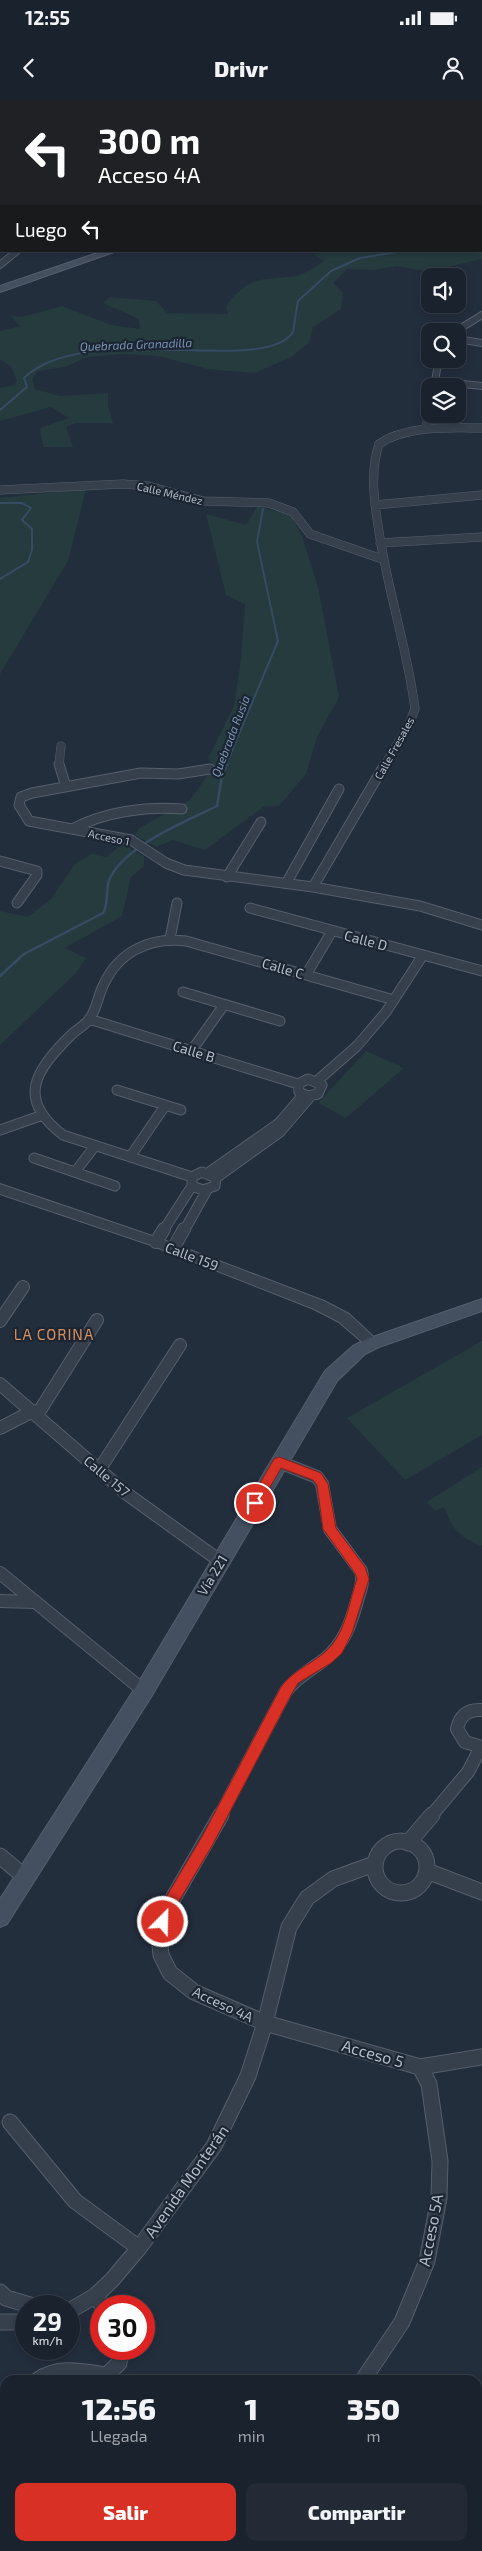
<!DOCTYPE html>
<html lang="es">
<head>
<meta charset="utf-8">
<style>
	:root { --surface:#1a222e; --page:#232a36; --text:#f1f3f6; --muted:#9fa4aa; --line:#383f4a; --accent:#d93025 }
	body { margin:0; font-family:"Exo 2",sans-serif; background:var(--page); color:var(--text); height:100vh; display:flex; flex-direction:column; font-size:19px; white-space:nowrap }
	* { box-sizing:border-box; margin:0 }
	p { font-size:16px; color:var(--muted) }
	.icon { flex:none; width:28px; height:28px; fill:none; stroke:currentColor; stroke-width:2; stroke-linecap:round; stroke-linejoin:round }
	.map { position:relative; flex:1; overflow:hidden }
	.panel { position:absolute; left:0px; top:2275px; width:482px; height:176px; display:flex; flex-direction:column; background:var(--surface); border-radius:15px 15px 0 0; box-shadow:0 2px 8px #0003,0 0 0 1px var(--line) }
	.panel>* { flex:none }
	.banner { position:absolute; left:0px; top:0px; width:482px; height:152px; box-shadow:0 2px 8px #0003,0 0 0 1px var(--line); background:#202124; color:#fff; overflow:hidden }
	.controls { position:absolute; left:421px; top:168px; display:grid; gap:10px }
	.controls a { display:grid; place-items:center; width:45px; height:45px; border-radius:10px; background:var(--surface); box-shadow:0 2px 8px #0003,0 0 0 1px var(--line); font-size:25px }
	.speed { position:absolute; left:15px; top:2195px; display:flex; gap:10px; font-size:25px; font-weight:700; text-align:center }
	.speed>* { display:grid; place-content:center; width:65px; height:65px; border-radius:50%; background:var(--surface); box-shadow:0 2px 8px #0003,0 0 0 1px var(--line); line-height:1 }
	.speed small { font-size:12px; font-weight:400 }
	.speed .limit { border:8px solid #d22; background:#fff; color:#111 }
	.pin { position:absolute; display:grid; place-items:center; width:42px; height:42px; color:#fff; margin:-21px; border:2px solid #fff; border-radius:50%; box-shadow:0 1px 5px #0007 }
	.me { position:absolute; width:55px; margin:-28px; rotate:23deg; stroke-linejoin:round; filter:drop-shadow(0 0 4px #0008) }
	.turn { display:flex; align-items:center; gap:18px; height:105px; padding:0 15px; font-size:22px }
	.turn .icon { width:65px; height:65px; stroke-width:2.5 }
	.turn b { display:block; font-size:35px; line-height:42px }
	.then { display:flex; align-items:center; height:48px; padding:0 15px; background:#0003; gap:10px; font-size:19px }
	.eta { display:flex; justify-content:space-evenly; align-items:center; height:85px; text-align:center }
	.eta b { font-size:30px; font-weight:800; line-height:35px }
	.action { display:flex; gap:10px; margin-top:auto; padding:10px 15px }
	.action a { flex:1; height:58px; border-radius:10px; background:var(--accent); color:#fff; font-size:20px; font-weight:800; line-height:58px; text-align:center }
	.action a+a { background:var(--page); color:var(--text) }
	.status { display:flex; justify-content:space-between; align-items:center; height:35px; padding:0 25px; background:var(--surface); direction:ltr }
	.status svg { height:14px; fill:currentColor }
	header { display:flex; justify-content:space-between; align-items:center; height:65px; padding:0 15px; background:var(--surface); font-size:22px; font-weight:800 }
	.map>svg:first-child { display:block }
	.green { fill:#253b3e }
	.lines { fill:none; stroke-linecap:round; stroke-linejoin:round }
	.stream-far1 { stroke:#364b64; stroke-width:2 }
	.stream { stroke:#364b64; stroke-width:2.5 }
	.river { fill:#364b64; fill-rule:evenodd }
	.minor-far4-casing { stroke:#555e6b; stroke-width:8 }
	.minor-far3-casing { stroke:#555e6b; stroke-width:9 }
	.minor-far2-casing { stroke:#555e6b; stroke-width:11 }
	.minor-far1-casing { stroke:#555e6b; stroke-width:14 }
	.minor-casing { stroke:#555e6b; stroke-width:17 }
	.tertiary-casing { stroke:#555e6b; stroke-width:2 }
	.secondary-casing { stroke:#555e6b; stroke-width:2 }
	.minor-far4 { stroke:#36404d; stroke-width:6 }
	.minor-far3 { stroke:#36404d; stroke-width:8 }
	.minor-far2 { stroke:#36404d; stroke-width:9 }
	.minor-far1 { stroke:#36404d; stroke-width:12 }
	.minor { stroke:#36404d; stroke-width:15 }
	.tertiary { fill:#36404d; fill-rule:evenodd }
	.secondary { fill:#444f60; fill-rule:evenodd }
	.route { fill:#d93025; stroke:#8d1f18 }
	.labels { text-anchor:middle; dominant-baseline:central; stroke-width:4.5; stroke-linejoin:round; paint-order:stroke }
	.far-street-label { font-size:11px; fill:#b2bbc8; stroke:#1c2532 }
	.far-water-label { font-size:12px; font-style:italic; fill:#7993b1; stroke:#1c2532 }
	.street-label { font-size:14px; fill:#b2bbc8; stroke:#1c2532 }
	.neighbourhood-label { font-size:15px; letter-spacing:1px; fill:#d68f5f; stroke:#1c2532 }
	.near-street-label { font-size:16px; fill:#b2bbc8; stroke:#1c2532 }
</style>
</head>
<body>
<div class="status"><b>12:55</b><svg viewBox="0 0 49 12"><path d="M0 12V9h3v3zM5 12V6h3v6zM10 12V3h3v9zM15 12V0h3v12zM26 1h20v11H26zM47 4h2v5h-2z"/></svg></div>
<header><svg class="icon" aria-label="back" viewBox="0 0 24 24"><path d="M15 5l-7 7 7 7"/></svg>Drivr<svg class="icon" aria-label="person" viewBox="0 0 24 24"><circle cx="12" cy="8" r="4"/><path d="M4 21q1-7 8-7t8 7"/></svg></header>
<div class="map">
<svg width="482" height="2451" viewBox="0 0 482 2451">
	<rect width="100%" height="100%" fill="#232e3d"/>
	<path class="green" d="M482 43V159L451 166 444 174 397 166 374 170 347 169 333 183 343 193 341 209 313 227 309 243 291 257 255 273 208 269 158 256 122 254 87 257 65 267 38 271 32 279 35 289 60 296 108 293V306L113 323H75L66 327 73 347H43L40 328 69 318 51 307 0 321V288L15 285 17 280 11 267 0 259V231L20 226 11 216 22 217 62 206 111 225 140 229 139 219 103 203 110 197 156 201 167 213 228 214 226 206C250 174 261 181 296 176 305 174 316 166 324 161L314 155 321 151H481Z
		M86 389 68 461 0 574V398Z
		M257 407 290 414 302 436 318 487 339 597 317 637 306 674 279 706 263 707 205 750 173 740 156 747 135 735 139 728 190 700 214 666 208 658 234 606 241 559 245 504 226 495 206 414 246 425Z
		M122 744 144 756V766L131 777 122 816 65 848 86 858 75 874 0 945V811L28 817 51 799 75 764 91 754 106 757Z
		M366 951 404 968 346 1018 318 1003Z
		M482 1241V1335L405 1380 347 1318Z
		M482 1367V1446C457 1436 454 1431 444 1407L435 1411 427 1402Z"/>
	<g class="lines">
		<path class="stream-far1" d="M0 310 27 287 24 278C85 219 264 277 293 232L298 201 331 171 360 158 403 151
			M0 403H22L31 408 22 420 32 429V450L28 462 0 479
			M226 665 278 541 257 442 263 409"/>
		<path class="stream" d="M0 876 24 854 103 813C110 802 104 787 111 776 129 744 185 722 217 706L222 676 227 664"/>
		<path class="river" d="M0 7H1V13H0Z"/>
		<g class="minor-far4-casing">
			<path id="minor-far4" d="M0 165 17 151
				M456 231 482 215
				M458 239 482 243
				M435 281 482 286
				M434 286 439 259"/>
		</g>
		<g class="minor-far3-casing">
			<path id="minor-far3" d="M426 328 430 307
				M0 390 123 384 148 386 203 401 269 403 293 412 310 434 382 459
				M375 405 482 395
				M380 443 482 437
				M59 665 61 646
				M385 665 409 624 415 609C408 552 389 495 380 438 375 407 369 374 379 344 407 325 449 328 482 328"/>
		</g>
		<g class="minor-far2-casing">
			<path id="minor-far2" d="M59 664 66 687
				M385 664 313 787 420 806 482 825
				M210 669 178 674 141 673 32 693 21 697 19 705 29 721 131 740 166 763 184 770 313 787
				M72 729C104 712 146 706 182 709
				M0 761 37 771V775L17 803
				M227 777 261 722
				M287 782 339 689
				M250 808 482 871
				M170 839 177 803
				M306 875 332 831
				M183 892 280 921
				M89 919 298 984
				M192 950 224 905
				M308 979 322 985 318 994 308 996 299 992 298 984Z
				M317 981 357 946 386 912 423 855
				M117 990 181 1010
				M0 1030 40 1016
				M130 1057 165 1006
				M34 1058 115 1086
				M75 1072 95 1046
				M202 1072 216 1078 215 1086 203 1090 192 1086V1077Z
				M208 1073 279 1023 303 995
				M192 1077 63 1035C16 999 35 971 70 936 77 929 86 925 90 918 97 908 98 896 103 886 118 852 149 837 186 841L394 900
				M216 1078 280 1032 311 996
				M163 1131 192 1086
				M184 1131 207 1090"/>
		</g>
		<g class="minor-far1-casing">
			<path id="minor-far1" d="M156 1142 164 1129
				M173 1149 184 1129
				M0 1221 23 1187
				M0 1284 127 1394 220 1461
				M37 1315 97 1220
				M0 1328 33 1311
				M99 1370 180 1245
				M0 1473 144 1591
				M0 1501 34 1502
				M482 1610C468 1609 460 1615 457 1629L465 1642 482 1647
				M220 1716 286 1591C297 1577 311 1570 325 1559 344 1544 351 1523 357 1501 360 1491 364 1482 361 1471L330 1429 322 1384 317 1377 279 1362
				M431 1716 468 1672 481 1647"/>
		</g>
		<g class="minor-casing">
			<path id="minor" d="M221 1715 167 1809 159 1835 161 1855 170 1873 194 1892 265 1923 420 1967 482 1957
				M375 1767a26 26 0 1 1 52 0a26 26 0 1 1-52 0Z
				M408 1743 432 1715
				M0 1756 26 1778
				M427 1771 482 1792
				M10 2022 75 2101 139 2148
				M0 2192 6 2198 33 2206
				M95 2196 103 2206
				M69 2211 95 2196 112 2180 139 2148 214 2046 248 1976 265 1923 289 1827 307 1798 333 1779 374 1764
				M0 2222H26
				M38 2280C59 2265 83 2272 107 2275L119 2263 121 2249
				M363 2280 402 2222 427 2161 439 2098 440 2061 429 1984 420 1967
				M0 2325 5 2319
				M170 2446V2451"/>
		</g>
		<g class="tertiary-casing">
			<path id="tertiary" d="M0 1084 161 1139 324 1201 349 1214 380 1243 378 1247H368L339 1222 314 1209 151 1145 0 1094Z"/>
		</g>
		<g class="secondary-casing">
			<path id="secondary" d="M477 0H482V18L481 1Z
				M103 151H117L0 192V186Z
				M482 1199V1211L379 1247 365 1254 337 1281 151 1597 7 1824 0 1827V1799L137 1585 325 1271 353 1246 367 1239Z"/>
		</g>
		<use href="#minor-far4" class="minor-far4"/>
		<use href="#minor-far3" class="minor-far3"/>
		<use href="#minor-far2" class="minor-far2"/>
		<use href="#minor-far1" class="minor-far1"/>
		<use href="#minor" class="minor"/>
		<use href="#tertiary" class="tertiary"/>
		<use href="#secondary" class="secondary"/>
	</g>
	<path class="route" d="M279 1357 321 1373 328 1384 336 1428 365 1467 369 1479 352 1533 342 1553 331 1563 298 1583 291 1595 213 1744 173 1811 168 1827 163 1829 158 1827 156 1822 162 1804 203 1735 281 1587C295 1568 318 1562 332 1545 346 1528 350 1499 357 1479L355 1473 323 1429 317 1385 313 1380 281 1368 259 1406H251L249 1403 251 1399 274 1359Z"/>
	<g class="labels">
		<g class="far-street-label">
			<text transform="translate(170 393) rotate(13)">Calle Méndez</text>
			<text transform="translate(394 648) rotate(-61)">Calle Fresales</text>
			<text transform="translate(109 737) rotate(12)">Acceso 1</text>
		</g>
		<g class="far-water-label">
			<text transform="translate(136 244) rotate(-2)">Quebrada Granadilla</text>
			<text transform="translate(230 636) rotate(-69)">Quebrada Rusia</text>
		</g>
		<g class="street-label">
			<text transform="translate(366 840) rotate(15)">Calle D</text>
			<text transform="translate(283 868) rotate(16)">Calle C</text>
			<text transform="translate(194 951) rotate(17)">Calle B</text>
			<text transform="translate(192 1156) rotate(21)">Calle 159</text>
			<text transform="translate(107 1376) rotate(40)">Calle 157</text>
			<text transform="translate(212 1475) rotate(-59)">Vía 221</text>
			<text transform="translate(223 1904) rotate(25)">Acceso 4A</text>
		</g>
		<g class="neighbourhood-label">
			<text x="54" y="1234">LA CORINA</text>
		</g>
		<g class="near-street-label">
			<text transform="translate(373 1953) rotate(16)">Acceso 5</text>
			<text transform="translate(186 2081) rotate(-55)">Avenida Monterán</text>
			<text transform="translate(430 2130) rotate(-79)">Acceso 5A</text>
		</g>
	</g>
</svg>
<div class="controls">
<a><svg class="icon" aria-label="sound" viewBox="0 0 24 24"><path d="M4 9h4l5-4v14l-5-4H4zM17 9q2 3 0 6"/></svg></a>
<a><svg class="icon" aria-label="search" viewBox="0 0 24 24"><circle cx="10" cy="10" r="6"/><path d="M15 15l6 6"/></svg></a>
<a><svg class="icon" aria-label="layers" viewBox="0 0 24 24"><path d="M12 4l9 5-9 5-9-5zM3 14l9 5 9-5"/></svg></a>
</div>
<div class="speed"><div>29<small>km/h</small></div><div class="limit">30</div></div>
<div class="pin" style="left:255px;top:1403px;background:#d93025"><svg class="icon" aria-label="arrive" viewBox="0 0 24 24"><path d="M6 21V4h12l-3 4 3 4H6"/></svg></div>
<svg class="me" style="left:163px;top:1822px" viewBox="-20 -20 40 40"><circle r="17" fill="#d93025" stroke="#fff" stroke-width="3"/><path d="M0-11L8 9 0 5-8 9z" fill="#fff"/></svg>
<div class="banner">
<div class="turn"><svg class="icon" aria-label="left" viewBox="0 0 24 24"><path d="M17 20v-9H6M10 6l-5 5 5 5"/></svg><div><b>300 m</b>Acceso 4A</div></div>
<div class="then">Luego<svg class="icon" aria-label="left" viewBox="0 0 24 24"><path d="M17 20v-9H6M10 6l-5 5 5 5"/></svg></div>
</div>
<section class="panel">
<div class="eta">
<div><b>12:56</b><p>Llegada</p></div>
<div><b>1</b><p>min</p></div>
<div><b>350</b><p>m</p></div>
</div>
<div class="action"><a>Salir</a><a>Compartir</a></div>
</section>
</div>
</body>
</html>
